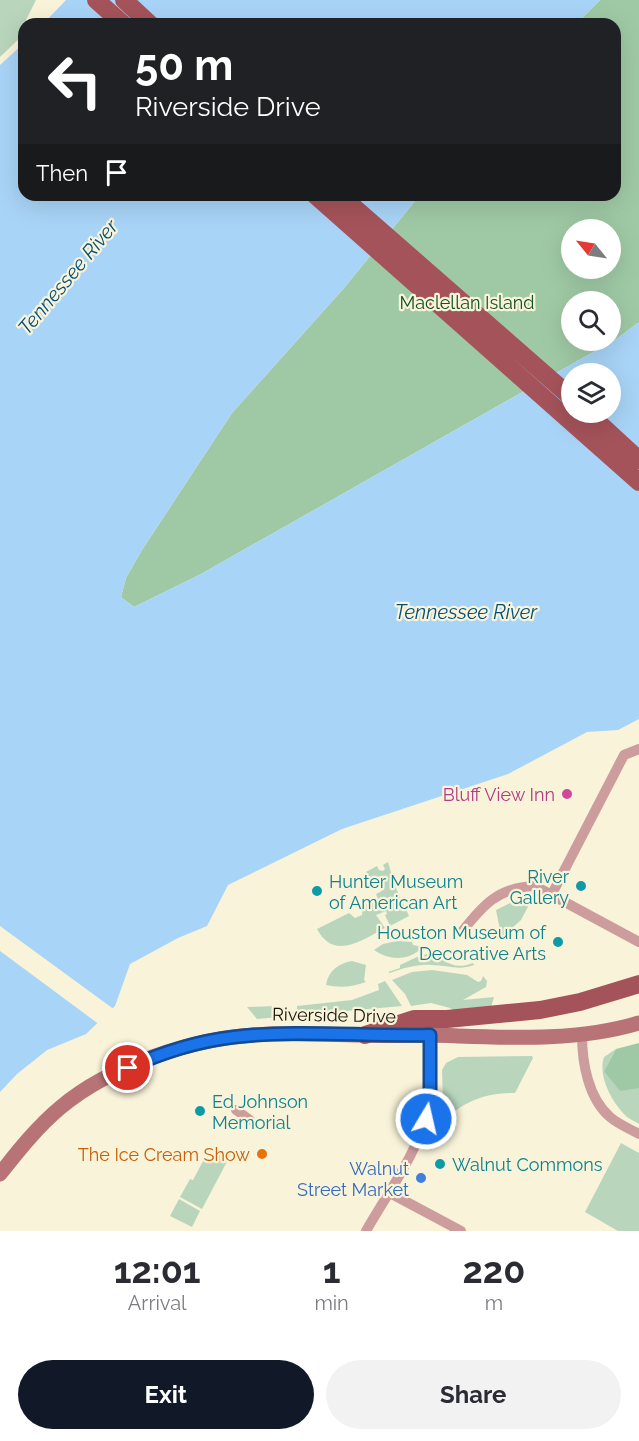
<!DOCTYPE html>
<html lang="en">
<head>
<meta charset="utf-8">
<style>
	:root { --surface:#fff; --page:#f2f2f3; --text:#2b2b33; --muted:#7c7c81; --accent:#111827 }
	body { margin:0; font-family:Raleway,sans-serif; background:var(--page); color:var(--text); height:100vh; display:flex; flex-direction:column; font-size:22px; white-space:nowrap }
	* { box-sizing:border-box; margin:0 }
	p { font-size:20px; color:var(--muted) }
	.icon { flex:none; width:33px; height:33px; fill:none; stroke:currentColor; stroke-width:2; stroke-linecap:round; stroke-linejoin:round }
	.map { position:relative; height:1231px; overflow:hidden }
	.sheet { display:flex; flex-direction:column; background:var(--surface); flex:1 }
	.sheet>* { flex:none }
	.banner { position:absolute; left:18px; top:18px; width:603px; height:183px; border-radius:18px; box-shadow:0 6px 24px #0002; background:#202124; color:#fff; overflow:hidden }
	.needle { width:39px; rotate:300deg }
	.buttons { position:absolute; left:561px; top:219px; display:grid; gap:12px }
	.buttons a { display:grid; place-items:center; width:60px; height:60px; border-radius:50%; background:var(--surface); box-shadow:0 6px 24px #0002; font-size:30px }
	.pin { position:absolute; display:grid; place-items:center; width:51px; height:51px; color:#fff; margin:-26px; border:3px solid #fff; border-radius:50%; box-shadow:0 2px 6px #0007 }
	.me { position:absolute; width:66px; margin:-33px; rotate:9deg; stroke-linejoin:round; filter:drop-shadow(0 0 4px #0008) }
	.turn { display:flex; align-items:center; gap:21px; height:126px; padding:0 18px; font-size:27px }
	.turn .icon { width:78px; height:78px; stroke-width:2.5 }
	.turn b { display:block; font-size:42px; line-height:51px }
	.then { display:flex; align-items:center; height:57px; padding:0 18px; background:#0003; gap:12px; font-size:22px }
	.eta { display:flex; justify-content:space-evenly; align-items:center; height:102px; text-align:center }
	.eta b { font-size:36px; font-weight:700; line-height:42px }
	.action { display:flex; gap:12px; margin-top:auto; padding:12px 18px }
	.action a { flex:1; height:69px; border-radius:36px; background:var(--accent); color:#fff; font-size:24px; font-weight:700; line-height:69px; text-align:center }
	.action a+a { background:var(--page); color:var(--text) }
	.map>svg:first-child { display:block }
	.green { fill:#b9d6bd }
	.forest { fill:#9fc9a5; fill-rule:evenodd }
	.water { fill:#a8d4f7; fill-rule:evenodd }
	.pier { fill:#f8f3d9 }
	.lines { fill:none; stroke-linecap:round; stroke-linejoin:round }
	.street { stroke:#cd9d9e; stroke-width:10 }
	.secondary { stroke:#b77376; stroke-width:15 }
	.primary { stroke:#a5535a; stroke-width:18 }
	.route-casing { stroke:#114b97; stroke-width:15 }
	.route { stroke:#1a73e8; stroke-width:10 }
	.hotel-dot { fill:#d1479c; stroke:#f8f3d9; stroke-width:2 }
	.culture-dot { fill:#0f9aa8; stroke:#f8f3d9; stroke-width:2 }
	.food-dot { fill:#e8710a; stroke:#f8f3d9; stroke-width:2 }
	.shop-dot { fill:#3f7fe0; stroke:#f8f3d9; stroke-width:2 }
	.labels { text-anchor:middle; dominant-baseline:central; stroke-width:4.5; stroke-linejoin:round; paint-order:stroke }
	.park-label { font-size:18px; fill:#125124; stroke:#f8f3d9 }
	.hotel-label { font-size:18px; fill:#b23c85; stroke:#f8f3d9; text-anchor:end }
	.culture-label { font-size:18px; fill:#0d838f; stroke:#f8f3d9; text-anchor:start }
	.street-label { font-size:18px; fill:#15130a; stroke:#f8f3d9 }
	.food-label { font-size:18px; fill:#c56008; stroke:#f8f3d9; text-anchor:end }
	.shop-label { font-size:18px; fill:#366cbe; stroke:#f8f3d9; text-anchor:end }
	.water-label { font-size:20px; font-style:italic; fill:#034f7b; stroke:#f8f3d9 }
</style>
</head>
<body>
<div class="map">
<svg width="639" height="1231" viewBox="0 0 639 1231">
	<rect width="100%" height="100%" fill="#f8f3d9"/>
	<path class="green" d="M0 0H36L26 20 28 24H24V34L0 57Z
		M388 862 395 886 409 916 390 926 385 915 387 914 386 911 376 915 385 928C362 940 334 961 317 929L349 913 355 918 362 915 363 906 378 899 376 894 382 891 378 881 371 884 366 872 377 866 379 870 383 871 385 869 383 865Z
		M522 897 530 903 521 920 504 935H501L496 910Z
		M397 941 412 942 413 945 423 947C409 961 390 961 374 950L383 944Z
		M429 954C447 960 452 971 473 963L474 965C459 971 447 965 432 965 417 964 404 968 390 973L388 972 400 968V965L417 957 421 958 423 955Z
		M352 961 366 965 364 980 366 982C352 987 341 988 326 985 328 971 339 963 352 961Z
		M432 970 467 975 478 982 481 981 483 976 487 981 486 987 463 1000 494 997 491 1007 459 1013 450 1008 431 1003 411 1006 405 994 392 980 412 972Z
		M385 981 402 1006 257 1019 247 1007 279 1006 275 1010 279 1013 297 1012V1006L352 1000 379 990 378 984Z
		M616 1049 604 1071 639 1088V1124C634 1121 627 1118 623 1113 610 1099 598 1075 604 1057Z
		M532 1056 533 1058 515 1093C483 1092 456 1104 437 1130L435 1128 443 1102 442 1070 446 1063 458 1057Z
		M621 1143 639 1153V1231H618L585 1212Z
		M209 1150 231 1154 202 1209 180 1197 190 1179 193 1180Z
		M179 1199 200 1211 192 1227 170 1216Z"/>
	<path class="forest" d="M600 0H639V322L618 338 201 574 134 607 121 597 126 578 142 550 232 413 344 288 420 195H615V24H576ZM572 230H610V268H572ZM572 302H610V340H572Z
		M639 1043V1088L620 1091 604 1071 616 1049Z"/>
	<path class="water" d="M66 0H600L576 24H43Z
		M24 43V195H420L344 288 232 413 142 550 126 578 121 597 134 607 201 574 618 338 639 322V719L618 730 587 732 508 774 342 829 228 885 207 926 178 938 130 964 115 1006 86 1034 47 1050 17 1074 0 1092V65ZM572 374H610V412H572Z"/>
	<path class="pier" d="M0 926 115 1010 100 1025 0 951Z"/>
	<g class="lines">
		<path class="street" d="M552 894 624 755 639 749
			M461 933C482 906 498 887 535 886L639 942
			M582 1035C582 1062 588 1098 610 1117 618 1124 630 1129 639 1134
			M236 1110 250 1120
			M388 1192 461 1231
			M366 1231C387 1194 422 1146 429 1105 433 1083 430 1058 430 1035"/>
		<path class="secondary" d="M0 1174C18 1151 38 1126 61 1107 110 1066 191 1039 254 1035 290 1032 327 1035 363 1035 386 1036 409 1035 431 1035 500 1037 572 1043 639 1023"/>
		<path class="primary" d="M96 0 123 24
			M124 0 150 24
			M315 195 639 482
			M340 195 572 398
			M587 412 639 460
			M365 1035 414 1019H447L540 1010 580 1002 639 984"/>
	</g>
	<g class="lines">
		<g class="route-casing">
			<path id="route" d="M128 1068C161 1053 198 1041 234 1037 299 1029 365 1037 430 1035V1092L426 1119"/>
		</g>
		<use href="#route" class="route"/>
	</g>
	<circle class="hotel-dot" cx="567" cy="794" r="6"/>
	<g class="culture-dot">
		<circle cx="581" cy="886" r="6"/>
		<circle cx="317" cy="891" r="6"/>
		<circle cx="558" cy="942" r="6"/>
		<circle cx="200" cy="1111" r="6"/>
		<circle cx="440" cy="1164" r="6"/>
	</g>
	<circle class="food-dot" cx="262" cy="1154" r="6"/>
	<circle class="shop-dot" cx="421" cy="1178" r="6"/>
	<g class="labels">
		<g class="park-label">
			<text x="467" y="302">Maclellan Island</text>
		</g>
		<g class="hotel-label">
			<text x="555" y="794">Bluff View Inn</text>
		</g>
		<g class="culture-label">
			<text x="569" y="876" text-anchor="end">River<tspan x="569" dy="21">Gallery</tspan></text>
			<text x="329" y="881">Hunter Museum<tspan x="329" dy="21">of American Art</tspan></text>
			<text x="546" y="932" text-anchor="end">Houston Museum of<tspan x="546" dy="21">Decorative Arts</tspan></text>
			<text x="212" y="1101">Ed Johnson<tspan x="212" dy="21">Memorial</tspan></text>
			<text x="452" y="1164">Walnut Commons</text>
		</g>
		<g class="street-label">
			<text transform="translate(334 1015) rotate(1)">Riverside Drive</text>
		</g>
		<g class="food-label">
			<text x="250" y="1154">The Ice Cream Show</text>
		</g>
		<g class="shop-label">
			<text x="409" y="1168">Walnut<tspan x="409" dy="21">Street Market</tspan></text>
		</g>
		<g class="water-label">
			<text transform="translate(68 277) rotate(-50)">Tennessee River</text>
			<text x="466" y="612">Tennessee River</text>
		</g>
	</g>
</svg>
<div class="buttons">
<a><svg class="needle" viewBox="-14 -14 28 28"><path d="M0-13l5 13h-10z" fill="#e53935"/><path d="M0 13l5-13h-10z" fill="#7c7c81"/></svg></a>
<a><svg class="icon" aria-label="search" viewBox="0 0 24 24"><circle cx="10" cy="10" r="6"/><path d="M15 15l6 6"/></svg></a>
<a><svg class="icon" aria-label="layers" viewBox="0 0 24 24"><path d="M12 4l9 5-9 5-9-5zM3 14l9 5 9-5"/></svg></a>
</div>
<div class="pin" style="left:128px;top:1068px;background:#d93025"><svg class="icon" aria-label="arrive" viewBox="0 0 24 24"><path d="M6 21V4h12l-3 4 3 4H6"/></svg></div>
<svg class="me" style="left:426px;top:1119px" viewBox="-20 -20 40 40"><circle r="17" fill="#1a73e8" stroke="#fff" stroke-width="3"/><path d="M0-11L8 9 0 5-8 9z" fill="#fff"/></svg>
<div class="banner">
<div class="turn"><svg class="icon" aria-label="left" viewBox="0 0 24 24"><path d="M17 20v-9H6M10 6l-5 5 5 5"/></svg><div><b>50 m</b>Riverside Drive</div></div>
<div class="then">Then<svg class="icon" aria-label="arrive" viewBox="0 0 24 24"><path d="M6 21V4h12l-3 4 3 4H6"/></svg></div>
</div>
</div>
<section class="sheet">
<div class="eta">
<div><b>12:01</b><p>Arrival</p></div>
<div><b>1</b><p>min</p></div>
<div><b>220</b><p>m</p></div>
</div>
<div class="action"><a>Exit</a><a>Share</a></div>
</section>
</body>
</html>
